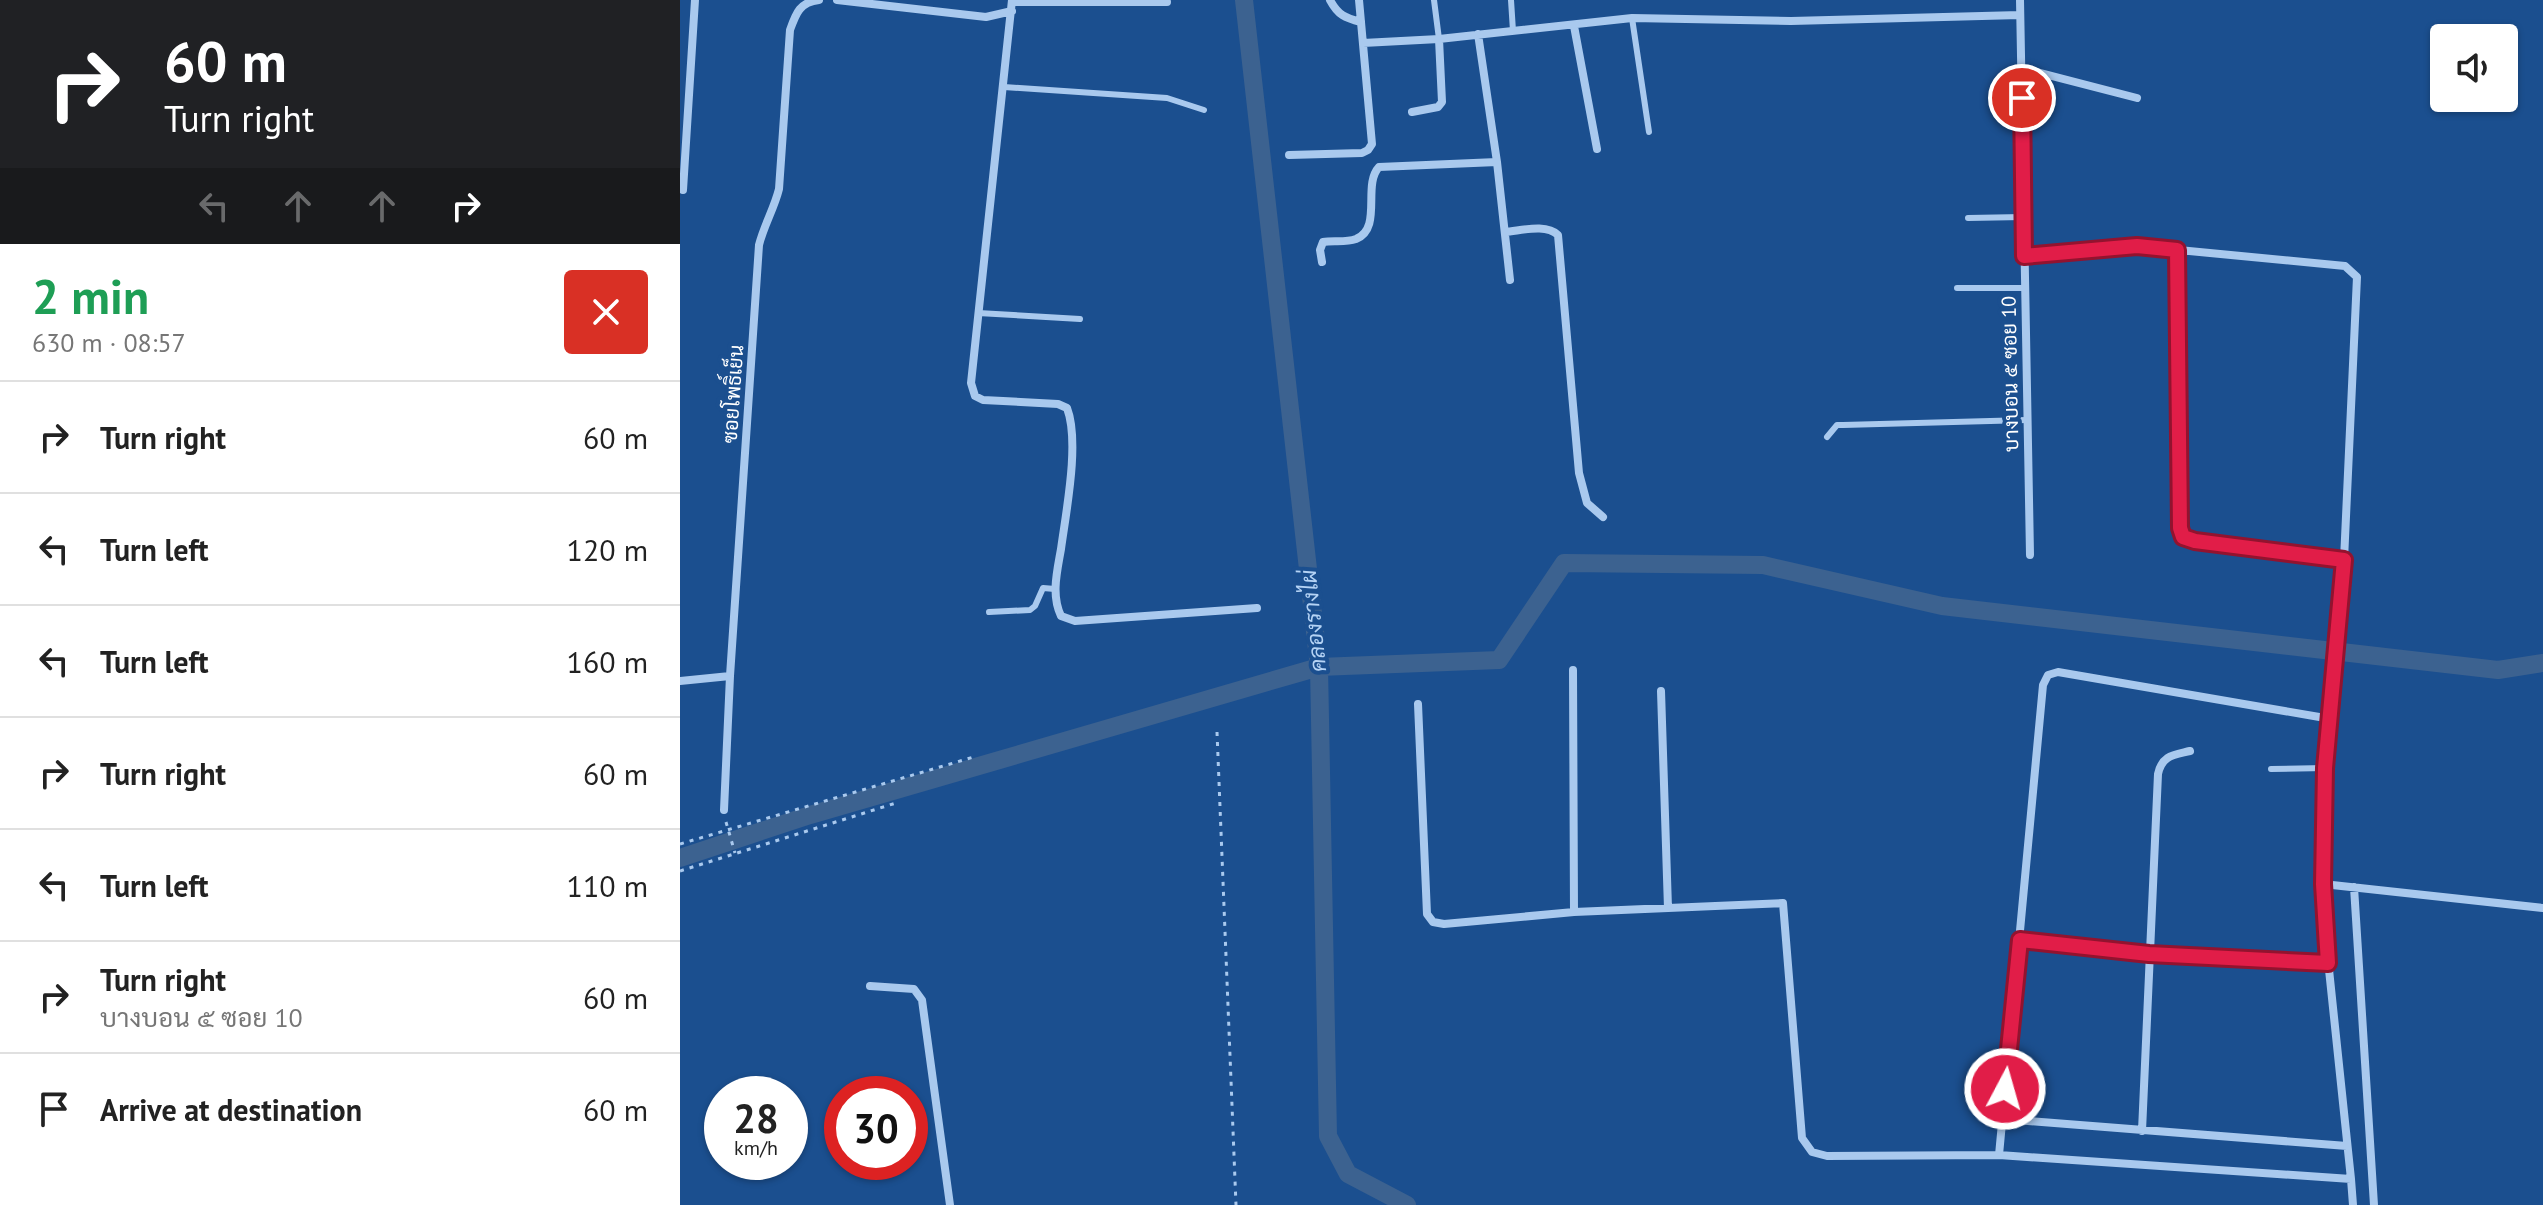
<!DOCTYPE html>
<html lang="en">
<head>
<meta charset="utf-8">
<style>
	:root { --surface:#fff; --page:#f6f6f6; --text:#222; --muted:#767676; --line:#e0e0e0 }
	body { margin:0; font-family:"PT Sans",Sarabun,sans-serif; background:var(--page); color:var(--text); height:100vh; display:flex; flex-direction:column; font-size:30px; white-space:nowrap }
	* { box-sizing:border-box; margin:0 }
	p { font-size:26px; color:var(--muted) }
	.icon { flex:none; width:44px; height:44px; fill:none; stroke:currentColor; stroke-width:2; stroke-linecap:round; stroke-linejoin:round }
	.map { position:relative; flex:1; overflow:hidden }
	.side { display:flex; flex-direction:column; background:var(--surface); width:680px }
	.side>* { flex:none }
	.guide { background:#202124; color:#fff; overflow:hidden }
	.buttons { position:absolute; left:1750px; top:24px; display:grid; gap:16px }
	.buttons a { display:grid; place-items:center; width:88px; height:88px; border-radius:8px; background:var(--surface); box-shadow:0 2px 6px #0004; font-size:40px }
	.speed { position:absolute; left:24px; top:1076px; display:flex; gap:16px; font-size:40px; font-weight:700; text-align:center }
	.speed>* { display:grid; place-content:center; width:104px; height:104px; border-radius:50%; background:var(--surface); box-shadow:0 2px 6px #0004; line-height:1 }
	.speed small { font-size:20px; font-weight:400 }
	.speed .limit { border:12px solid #d22; background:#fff; color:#111 }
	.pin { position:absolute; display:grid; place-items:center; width:68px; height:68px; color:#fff; margin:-34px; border:4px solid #fff; border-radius:50%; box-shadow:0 2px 8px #0007 }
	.me { position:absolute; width:88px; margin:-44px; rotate:6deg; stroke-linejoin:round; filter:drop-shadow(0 0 6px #0008) }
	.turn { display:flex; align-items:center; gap:28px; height:168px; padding:0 32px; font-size:36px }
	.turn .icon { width:104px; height:104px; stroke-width:2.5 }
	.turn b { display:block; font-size:56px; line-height:68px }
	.lanes { display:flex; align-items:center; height:76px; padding:0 32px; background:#0003; justify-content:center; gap:40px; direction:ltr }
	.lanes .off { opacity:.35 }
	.round { display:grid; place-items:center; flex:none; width:84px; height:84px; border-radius:8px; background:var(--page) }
	.overview { display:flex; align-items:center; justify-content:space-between; height:136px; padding:0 32px }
	h1 { font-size:48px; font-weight:600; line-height:60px; color:#1e9e55 }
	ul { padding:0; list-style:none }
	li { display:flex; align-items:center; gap:24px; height:112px; padding:0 32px; border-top:2px solid var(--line) }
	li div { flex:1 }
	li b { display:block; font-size:30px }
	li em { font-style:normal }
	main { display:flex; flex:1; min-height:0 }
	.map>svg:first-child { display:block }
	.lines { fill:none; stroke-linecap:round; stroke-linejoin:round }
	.canal { stroke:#3c6290; stroke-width:18 }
	.path { stroke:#a9c9ee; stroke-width:3; stroke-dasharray:4 6; stroke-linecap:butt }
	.service { stroke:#a9c9ee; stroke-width:6 }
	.minor { stroke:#a9c9ee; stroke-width:8 }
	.route-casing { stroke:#92132f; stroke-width:20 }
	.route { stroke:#e11d48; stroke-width:14 }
	.labels { text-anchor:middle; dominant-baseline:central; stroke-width:8; stroke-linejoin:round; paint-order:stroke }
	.street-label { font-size:20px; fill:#fff; stroke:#1b4f8f }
	.water-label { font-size:22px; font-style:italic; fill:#b5d3f5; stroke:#1b4f8f }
</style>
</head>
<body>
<main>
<section class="side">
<div class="guide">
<div class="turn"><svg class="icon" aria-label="right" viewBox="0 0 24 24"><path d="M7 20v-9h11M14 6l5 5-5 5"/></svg><div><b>60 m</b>Turn right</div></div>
<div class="lanes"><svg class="icon off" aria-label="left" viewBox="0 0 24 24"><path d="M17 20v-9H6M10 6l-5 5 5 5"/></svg><svg class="icon off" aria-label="ahead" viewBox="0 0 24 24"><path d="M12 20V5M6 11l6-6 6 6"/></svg><svg class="icon off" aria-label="ahead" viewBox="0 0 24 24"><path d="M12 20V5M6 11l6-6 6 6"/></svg><svg class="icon" aria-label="right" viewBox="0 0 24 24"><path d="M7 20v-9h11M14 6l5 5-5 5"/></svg></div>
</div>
<div class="overview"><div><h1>2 min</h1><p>630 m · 08:57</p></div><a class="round" style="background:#d93025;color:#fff"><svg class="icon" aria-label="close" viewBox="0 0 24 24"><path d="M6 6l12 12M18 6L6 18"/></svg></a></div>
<ul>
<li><svg class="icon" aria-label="right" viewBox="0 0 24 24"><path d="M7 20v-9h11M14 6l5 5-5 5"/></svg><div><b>Turn right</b></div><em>60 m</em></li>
<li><svg class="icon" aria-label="left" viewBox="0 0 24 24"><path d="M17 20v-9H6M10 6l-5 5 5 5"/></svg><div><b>Turn left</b></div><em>120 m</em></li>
<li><svg class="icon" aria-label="left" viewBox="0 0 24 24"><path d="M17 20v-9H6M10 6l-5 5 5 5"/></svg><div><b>Turn left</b></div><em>160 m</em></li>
<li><svg class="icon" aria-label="right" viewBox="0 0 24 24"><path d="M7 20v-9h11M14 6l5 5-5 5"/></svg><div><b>Turn right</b></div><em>60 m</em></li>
<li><svg class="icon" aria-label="left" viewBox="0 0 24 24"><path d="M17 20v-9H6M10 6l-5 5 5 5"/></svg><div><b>Turn left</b></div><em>110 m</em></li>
<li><svg class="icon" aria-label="right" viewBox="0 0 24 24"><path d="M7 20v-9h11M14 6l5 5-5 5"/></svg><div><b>Turn right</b><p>บางบอน ๕ ซอย 10</p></div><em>60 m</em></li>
<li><svg class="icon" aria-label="arrive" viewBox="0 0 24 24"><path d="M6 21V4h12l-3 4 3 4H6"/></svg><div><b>Arrive at destination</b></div><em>60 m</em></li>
</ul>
</section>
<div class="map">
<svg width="1863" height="1205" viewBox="0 0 1863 1205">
	<rect width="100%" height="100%" fill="#1b4f8f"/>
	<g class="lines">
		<path class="canal" d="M564 0 639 667 648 1136 668 1174 727 1205
			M0 858 130 815 639 667 819 660 884 563 1083 565 1262 606 1818 670 1863 663"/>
		<path class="path" d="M537 732 556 1205
			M46 822 55 853
			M0 844 297 756
			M0 871 216 803"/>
		<path class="service" d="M754 0 759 39
			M831 0 833 31
			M952 18 969 132
			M324 87 487 98 524 110
			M1288 218 1343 217
			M1277 288H1345
			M298 313 400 319
			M1147 437 1157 425H1163L1347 420
			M309 612 350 610 355 606 363 588 375 589
			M1591 769 1645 768"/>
		<path class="minor" d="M157 0 306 17 332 11
			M332 0 291 383 295 396 303 400 378 404 387 408C400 442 386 512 381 549 377 572 371 595 381 616L395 621 577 608
			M650 0C658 15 665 18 681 22
			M1340 0 1350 555
			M332 2H487
			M894 26 917 149
			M798 34 817 162 830 280
			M683 43 759 39 952 18 1111 21 1340 15
			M1341 68 1457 98
			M732 112 758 107 762 102 759 39
			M609 155 682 153 688 150 692 144 679 0
			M3 190 15 0
			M825 232C840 231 866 223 878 235L899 473 907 503 923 517
			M1497 250 1500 528 1503 537 1515 541 1664 560
			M1344 256 1457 246 1665 266 1677 277 1664 560 1645 768 1643 884 1646 941 1671 1179
			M642 262 640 250 643 242C653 240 665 243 676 239 703 228 682 185 699 167L817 162
			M893 670 894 912
			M0 681 50 676
			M981 691 988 908
			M738 704 747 914 753 922 764 924 894 912 1103 903 1122 1138 1132 1152 1147 1156 1319 1155 1671 1179 1673 1205
			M44 810 50 676 79 245C84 225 94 209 99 189L110 30C116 13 120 2 139 0
			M1643 884 1863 908
			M1674 887 1694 1205
			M1340 940 1469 954 1648 963
			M190 986 234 989 242 1000 270 1205
			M1322 1119 1667 1146
			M1462 1131 1478 774C1482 755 1494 755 1510 751
			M1319 1155 1363 685 1368 675 1378 672 1651 719"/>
	</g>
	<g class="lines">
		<g class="route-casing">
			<path id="route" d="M1325 1089 1340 940 1469 954 1648 963 1643 884 1645 768 1664 560 1515 541 1503 537 1500 528 1497 250 1457 246 1344 256 1342 98"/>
		</g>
		<use href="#route" class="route"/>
	</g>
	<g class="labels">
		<g class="street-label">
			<text transform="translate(1330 374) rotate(-91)">บางบอน ๕ ซอย 10</text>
			<text transform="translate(53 394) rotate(-86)">ซอยโพธิ์เย็น</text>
		</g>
		<g class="water-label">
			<text transform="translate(633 621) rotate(-96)">คลองรางไผ่</text>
		</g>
	</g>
</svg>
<div class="buttons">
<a><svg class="icon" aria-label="sound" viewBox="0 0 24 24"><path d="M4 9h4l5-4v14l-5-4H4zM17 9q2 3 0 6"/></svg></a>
</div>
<div class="speed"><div>28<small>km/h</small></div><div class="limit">30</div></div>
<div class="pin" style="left:1342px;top:98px;background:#d93025"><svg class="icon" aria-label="arrive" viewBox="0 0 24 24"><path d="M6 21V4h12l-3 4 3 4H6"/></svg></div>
<svg class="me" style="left:1325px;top:1089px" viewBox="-20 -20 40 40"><circle r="17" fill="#e11d48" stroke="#fff" stroke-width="3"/><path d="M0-11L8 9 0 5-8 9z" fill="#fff"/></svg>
</div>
</main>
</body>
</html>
